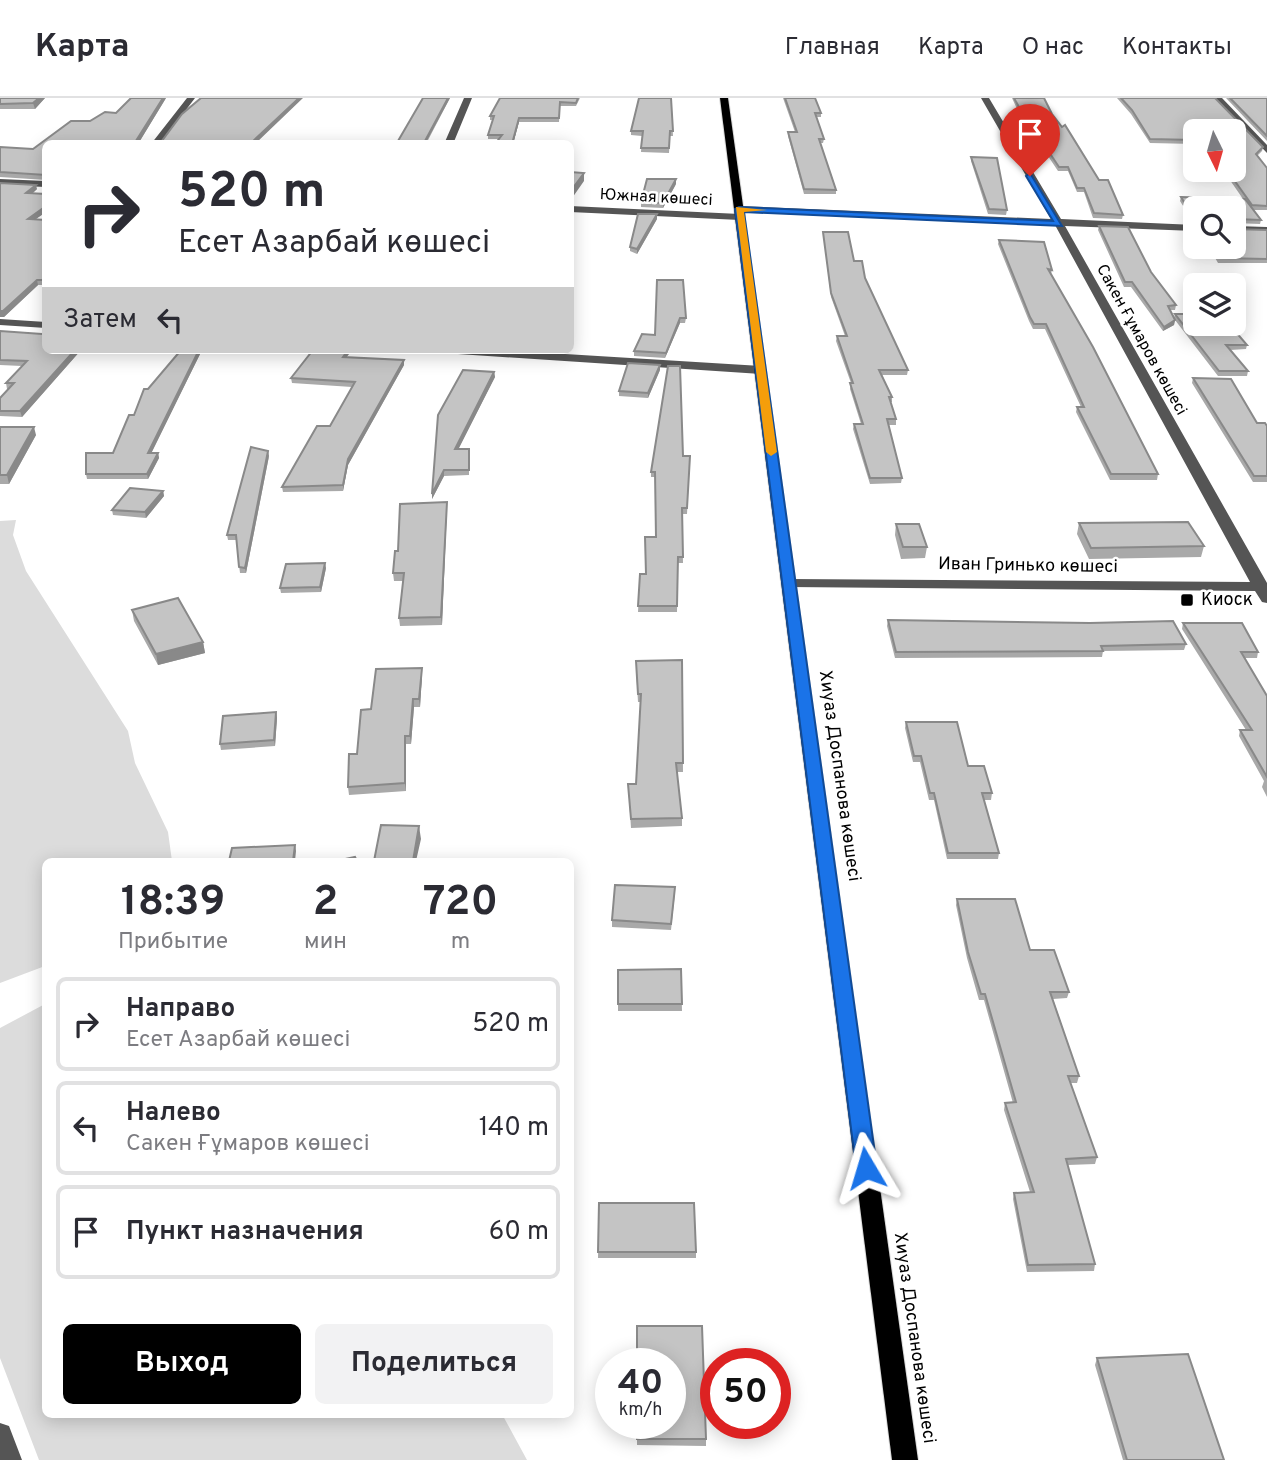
<!DOCTYPE html>
<html lang="ru">
<head>
<meta charset="utf-8">
<style>
	:root { --surface:#fff; --page:#f2f2f3; --text:#2b2b33; --muted:#7c7c81; --line:#e1e1e2; --accent:#000 }
	body { margin:0; font-family:Overpass,sans-serif; background:var(--page); color:var(--text); height:100vh; display:flex; flex-direction:column; font-size:26px; white-space:nowrap }
	* { box-sizing:border-box; margin:0 }
	p { font-size:23px; color:var(--muted) }
	.icon { flex:none; width:38px; height:38px; fill:none; stroke:currentColor; stroke-width:2; stroke-linecap:round; stroke-linejoin:round }
	.map { position:relative; flex:1; overflow:hidden }
	.panel { position:absolute; left:42px; top:760px; width:532px; height:560px; display:flex; flex-direction:column; background:var(--surface); border-radius:10px; box-shadow:0 4px 18px #0003 }
	.panel>* { flex:none }
	.guide { position:absolute; left:42px; top:42px; width:532px; height:214px; border-radius:10px; box-shadow:0 4px 18px #0003; background:#fff; color:var(--text); overflow:hidden }
	.needle { width:46px; rotate:175deg }
	.tools { position:absolute; left:1183px; top:21px; display:grid; gap:14px }
	.tools a { display:grid; place-items:center; width:63px; height:63px; border-radius:10px; background:var(--surface); box-shadow:0 4px 18px #0003; font-size:35px }
	.speed { position:absolute; left:595px; top:1250px; display:flex; gap:14px; font-size:35px; font-weight:700; text-align:center }
	.speed>* { display:grid; place-content:center; width:91px; height:91px; border-radius:50%; background:var(--surface); box-shadow:0 4px 18px #0003; line-height:1 }
	.speed small { font-size:18px; font-weight:400 }
	.speed .limit { border:10px solid #d22; background:#fff; color:#111 }
	.pin { position:absolute; display:grid; place-items:center; width:60px; height:60px; color:#fff; margin:-72px -30px; border-radius:50% 50% 50% 0; rotate:-45deg; box-shadow:0 0 7px #0007 }
	.pin .icon { rotate:45deg }
	.me { position:absolute; width:77px; margin:-38px; rotate:353deg; stroke-linejoin:round; filter:drop-shadow(0 0 5px #0008) }
	.turn { display:flex; align-items:center; gap:24px; height:147px; padding:0 21px; font-size:32px }
	.turn .icon { width:91px; height:91px; stroke-width:2.5 }
	.turn b { display:block; font-size:49px; line-height:60px }
	.then { display:flex; align-items:center; height:66px; padding:0 21px; background:#0003; gap:14px; font-size:26px }
	.eta { display:flex; justify-content:space-evenly; align-items:center; height:119px; text-align:center }
	.eta b { font-size:42px; font-weight:700; line-height:49px }
	.button { display:flex; gap:14px; margin-top:auto; padding:14px 21px }
	.button a { flex:1; height:80px; border-radius:10px; background:var(--accent); color:#fff; font-size:28px; font-weight:700; line-height:80px; text-align:center }
	.button a+a { background:var(--page); color:var(--text) }
	ul { padding:0; list-style:none }
	li { display:flex; align-items:center; gap:21px; height:94px; margin:0 14px 10px; padding:0 7px; border:4px solid var(--line); border-radius:10px }
	li div { flex:1 }
	li b { display:block; font-size:26px }
	li em { font-style:normal }
	header { display:flex; align-items:center; gap:42px; box-sizing:border-box; height:98px; padding:0 35px; background:var(--surface); border-bottom:2px solid var(--line) }
	header strong { font-size:33px }
	nav { display:flex; gap:38px; margin-inline-start:auto; font-size:24px }
	.map>svg:first-child { display:block }
	.green { fill:#dcdcdc }
	.lines { fill:none; stroke-linecap:round; stroke-linejoin:round }
	.major-casing { stroke:#dbdbdb; stroke-width:2 }
	.minor { fill:#555; fill-rule:evenodd }
	.major { fill:#000; fill-rule:evenodd }
	.wall { fill:#a9a9a9 }
	.shaded-wall { fill:#898989 }
	.building { fill:#c4c4c4; stroke:#898989; stroke-width:2 }
	.route { fill:#1a73e8; stroke:#114b97; stroke-width:2 }
	.slow { fill:#f59e0b }
	.poi-dot { fill:#000; stroke:#fff; stroke-width:2.5 }
	.labels { text-anchor:middle; dominant-baseline:central; stroke-width:5; stroke-linejoin:round; paint-order:stroke }
	.far-street-label { font-size:16px; fill:#000; stroke:#fff }
	.street-label { font-size:18px; fill:#000; stroke:#fff }
	.poi-label { font-size:18px; fill:#000; stroke:#fff; text-anchor:start }
</style>
</head>
<body>
<header>
<strong>Карта</strong>
<nav><a>Главная</a><a>Карта</a><a>О нас</a><a>Контакты</a></nav>
</header>
<div class="map">
<svg width="1267" height="1362" viewBox="0 0 1267 1362">
	<rect width="100%" height="100%" fill="#fff"/>
	<path class="green" d="M16 422 13 437 26 473 128 633 135 665 168 734 172 763H46L45 868 0 885V423Z
		M45 906 46 1316H502L527 1362H39L0 1260V930Z"/>
	<g class="lines">
		<g class="major-casing">
			<path id="major" d="M720 0H728L918 1362H892Z"/>
		</g>
		<path class="minor" d="M187 0H195L160 46H151Z
			M464 0H472L453 46H444Z
			M981 0H989L1061 121 1195 127V133L1065 128 1267 485V505L1262 504 1255 493 789 489 782 485 789 481 1250 484 1055 127 739 114 734 111 739 108 1051 121Z
			M1214 0H1222L1267 47V55Z
			M0 81 46 83V89L0 87Z
			M570 108 740 116 745 119 740 122 570 114Z
			M1234 128 1267 129V135L1234 134Z
			M0 221 46 224V230L0 227Z
			M437 252H498L761 268 767 272 761 276 443 255Z
			M0 1325 9 1328 22 1362H0Z"/>
		<use href="#major" class="major"/>
	</g>
	<path class="wall" d="M0 0H45L35 11H0Z
		M166 0 138 46H46V82L0 79V49L33 51 90 23Z
		M423 0H450L426 46H398V43Z
		M580 0 576 8H560L559 24H519L513 46H495L499 41H488V37L493 22H490V18Z
		M671 0 673 38H670L669 55 641 54 642 38 631 37V33Z
		M783 0H815L821 15V19H816L824 41 823 45H820L836 92V96H804L788 38V34H795Z
		M1012 0H1044L1052 16 1123 117 1122 121 1093 120 1084 94H1077L1068 73H1058L1018 13Z
		M1117 0H1215L1263 49 1262 53 1257 58 1267 70V112H1254L1261 122 1260 126 1234 125 1195 110V125L1193 124 1180 103 1181 99 1243 101 1223 72H1234V33H1195V46L1150 45 1131 16Z
		M1226 0H1267V43Z
		M971 59 1007 112 1006 117 988 116 971 63Z
		M0 85 37 91 33 95 46 96V114L35 121 43 187H38L4 219H0Z
		M676 86 663 110 641 109V104Z
		M657 116V121L637 156 630 153V149Z
		M1099 128 1151 174 1176 207 1175 212H1170L1174 220 1175 216 1247 247 1246 251 1230 252 1248 273 1247 278H1218L1175 222 1174 227 1163 233 1131 189H1124L1098 132Z
		M1267 132V165H1218L1209 149H1234Z
		M823 134 854 163 865 180 908 272 907 277H882L892 299V304H890L896 321V327H889L902 380 901 385 870 386 853 331 854 326H861L850 291 851 285 836 243 837 238H845L831 199Z
		M999 142 1052 172 1051 176 1158 376 1157 382H1110L1076 314 1077 309H1081L1045 231H1033L1029 223 998 146Z
		M657 182 686 220 685 225H680L665 260 634 258V253L655 237Z
		M0 233 46 252H81L22 319 0 318V300L9 291H7L6 285 22 268 0 267Z
		M181 252H202L151 355H158L159 360 148 381H87L86 376 113 355 148 291Z
		M347 259 404 267 348 367 343 393 283 394 282 389 330 328 352 289 292 285 291 280Z
		M660 272 648 300 619 298V293Z
		M494 274 495 279 458 351H469V377L444 378 432 401 438 317Z
		M1193 280 1257 325 1267 328V384H1253L1192 285Z
		M0 329 36 337 9 386H0Z
		M269 358 246 475H240L236 442H228L227 437Z
		M683 358H690L687 416H682L683 465H678L677 514H638L640 476H646L656 439 655 379H651V374Z
		M163 393 164 398 146 420 113 417 112 412Z
		M447 404 442 527 400 528 399 520 403 483H394L393 475 398 453Z
		M1079 425 1204 448 1201 459 1089 461 1077 436Z
		M896 426 927 449 925 460 901 461 895 437Z
		M326 470 321 494 281 495 280 490Z
		M132 512 203 544 205 555 158 567 134 523Z
		M888 522 1186 546 1184 552 1103 553 1102 559 895 560 887 528Z
		M1183 525 1258 554 1257 560H1244L1267 598V699L1262 689 1264 683 1239 638 1240 632H1246L1182 531Z
		M682 562 683 674H677L682 720V728L631 730 628 686H636L641 604H638L636 571Z
		M422 578 420 609H414L411 646H406V693L349 697 348 689 371 611Z
		M276 614 277 620 275 648 221 652 220 646Z
		M906 624 968 668 992 695 991 702H984L999 755 998 761H947L934 702H929L920 664H913L905 630Z
		M675 795 671 832 612 829V822Z
		M957 801 1030 852 1069 894 1067 900 1053 901 1079 978 1077 985H1070L1097 1059 1095 1066 1068 1067 1095 1166 1094 1173 1027 1174 1013 1101 1014 1095 1030 1094 1004 1012 1005 1005H1013L984 902H979L967 860 956 807Z
		M681 871 682 913H618V872Z
		M599 1105 696 1154V1160H598Z
		M1097 1260 1224 1362H1123L1095 1267Z
		M637 1325 706 1341V1348L637 1347Z"/>
	<path class="shaded-wall" d="M39 0H45L35 11 33 5Z
		M163 0H166L138 46H134Z
		M299 0H303L255 46H250Z
		M448 0H450L425 46V43Z
		M519 20V24L513 46H512Z
		M584 75V83L570 103V94Z
		M676 81V86L663 110V105Z
		M36 87 37 91 27 100 26 95Z
		M46 108V114L29 126 28 121Z
		M657 116V121L637 156V151Z
		M46 179V185L43 187 42 182Z
		M37 182 38 187 4 219H0V213Z
		M680 220V225L665 260 666 255Z
		M1175 222 1174 227 1163 233 1164 229Z
		M75 252H81L22 319 20 313Z
		M199 252H202L149 360 148 355Z
		M348 252H352L343 264V259Z
		M404 262V267L348 367 343 393V387L348 361Z
		M660 267V272L648 300V295Z
		M494 274 495 279 456 356 455 351Z
		M34 329 36 337 9 386 7 377Z
		M268 353 269 358 246 475 245 470Z
		M158 355 159 360 148 381 147 376Z
		M444 372V378L432 401V396Z
		M163 393 164 398 146 420 145 414Z
		M447 404V411L442 527 441 519Z
		M325 465 326 470 321 494 320 489Z
		M203 544 205 555 158 567 156 556Z
		M422 570V578L420 609 419 601Z
		M413 601 414 609 411 646 410 638Z
		M276 614 277 620 275 648 274 642Z
		M405 638 406 646V693L405 685Z
		M419 728 421 741 416 763H413Z
		M295 747 296 753 295 763H293Z"/>
	<path class="building" d="M0 0H39L33 5 0 6Z
		M131 0H163L134 46H46V77L0 74V49L33 51 71 23H90L105 14 116 15Z
		M201 0H299L250 46H150L161 44 182 16Z
		M423 0H448L425 43H398Z
		M500 0H578L576 5 560 4 559 20H519L512 46H495L502 37H488L494 18H490Z
		M639 0H671L673 33H670L669 50H641L643 33H631Z
		M785 0H815L821 15H815L824 41H819L836 92 804 91 788 34H797Z
		M1014 0H1044L1052 16 1062 29 1065 27 1099 82H1108L1123 117 1094 115 1084 90H1077L1068 69H1059L1019 9Z
		M1121 0H1215L1263 49 1256 56 1267 70V108L1252 107 1227 72H1234V33H1195V42L1150 41 1132 12Z
		M1230 0H1267V38Z
		M971 59 997 60 1007 112 989 111Z
		M570 74 584 75 570 94Z
		M647 81H676L663 105 641 104Z
		M0 85 36 87 26 95 46 96V108L28 121 46 122V179L42 182H37L3 213H0Z
		M1181 99 1245 101 1261 122 1235 121 1234 128V110H1195V120H1194Z
		M638 116H657L637 151 630 149Z
		M1099 128 1128 129 1151 174 1176 207 1168 208 1175 222 1164 229 1132 184H1125Z
		M1234 131 1267 132V161L1219 160 1213 149H1234Z
		M823 134H848L854 163H862L865 180 908 272H879L892 299H889L896 321H887L902 380H870L854 326H863L850 285H853L837 238H847L831 195Z
		M999 142 1044 144 1052 172 1048 171 1093 249 1158 376H1111L1077 309H1084L1046 226H1034L1030 219Z
		M657 182H683L686 220H680L666 255 634 253 642 236 655 237Z
		M1175 216H1195V226H1229L1247 247H1226L1248 273H1219Z
		M0 233 42 236 46 233V252H75L20 313H0V300L14 285H6L27 263 0 262Z
		M181 252H199L148 355H158L147 376H86V355H113L129 317H134L144 291H148Z
		M313 252H348L343 259 404 262 348 361 343 387 282 389 317 328H330L355 284 291 280Z
		M628 265 660 267 648 295 619 293Z
		M668 268H680L683 358H690L687 410H682L683 459H678L677 508H638L640 476H646L645 439H656L655 374H651Z
		M463 272 494 274 455 351H469V372H444L432 396 438 317Z
		M1193 280 1231 281 1257 325H1265L1267 328V378H1254Z
		M0 329H34L7 377H0Z
		M251 349 268 353 245 470 239 469 236 437H227Z
		M130 390 163 393 145 414 112 412Z
		M447 404 441 519 399 520 404 475H393L395 453H398L400 406Z
		M1188 424 1204 448 1091 450 1079 425Z
		M896 426H919L927 449H903Z
		M325 465 320 489 280 490 286 466Z
		M178 500 203 544 156 556 132 512Z
		M888 522 1090 525 1173 523 1186 546 1101 548 1103 553 896 554Z
		M1183 525H1242L1258 554H1241L1267 598V679L1240 632H1252Z
		M682 562 683 665H676L682 720 631 721 628 686H636L641 596H638L636 563Z
		M422 570 419 601H413L410 638H405V685L348 689 349 656H357L361 612 371 611 376 571Z
		M276 614 274 642 220 646 223 618Z
		M906 624H957L968 668H984L992 695H982L999 755H948L934 695H930L921 658H914Z
		M381 727 419 728 413 763H374Z
		M295 747 293 763H229L232 750Z
		M355 759 357 763H336Z
		M615 787 675 789 671 826 612 822Z
		M957 801H1015L1030 852H1054L1069 894H1050L1079 978H1068L1097 1059 1066 1061 1095 1166 1028 1167 1014 1095 1034 1094 1005 1005 1016 1004 985 896H981L968 854Z
		M681 871 682 906H618V872Z
		M599 1105H694L696 1154H598Z
		M637 1228H702L706 1341H637V1325H670V1265H637Z
		M1188 1256 1224 1362H1127L1097 1260Z"/>
	<path class="route" d="M1030 75 1062 128 744 114 877 1070 874 1076H859L856 1070 735 111 739 109 1053 123 1026 78Z"/>
	<path class="slow" d="M736 109 767 112 744 114 777 354 771 358 766 354Z"/>
	<rect class="poi-dot" x="1180" y="495" width="14" height="14" rx="3.5"/>
	<g class="labels">
		<g class="far-street-label">
			<text transform="translate(656 100) rotate(3)">Южная көшесі</text>
			<text transform="translate(1141 242) rotate(61)">Сакен Ғұмаров көшесі</text>
		</g>
		<g class="street-label">
			<text transform="translate(1028 468) rotate(1)">Иван Гринько көшесі</text>
			<text transform="translate(839 678) rotate(82)">Хиуаз Доспанова көшесі</text>
			<text transform="translate(914 1240) rotate(82)">Хиуаз Доспанова көшесі</text>
		</g>
		<g class="poi-label">
			<text x="1201" y="502">Киоск</text>
		</g>
	</g>
</svg>
<div class="tools">
<a><svg class="needle" viewBox="-14 -14 28 28"><path d="M0-13l5 13h-10z" fill="#e53935"/><path d="M0 13l5-13h-10z" fill="#7c7c81"/></svg></a>
<a><svg class="icon" aria-label="search" viewBox="0 0 24 24"><circle cx="10" cy="10" r="6"/><path d="M15 15l6 6"/></svg></a>
<a><svg class="icon" aria-label="layers" viewBox="0 0 24 24"><path d="M12 4l9 5-9 5-9-5zM3 14l9 5 9-5"/></svg></a>
</div>
<div class="speed"><div>40<small>km/h</small></div><div class="limit">50</div></div>
<div class="pin" style="left:1030px;top:78px;background:#d93025"><svg class="icon" aria-label="arrive" viewBox="0 0 24 24"><path d="M6 21V4h12l-3 4 3 4H6"/></svg></div>
<svg class="me" style="left:866px;top:1070px" viewBox="-20 -20 40 40"><path d="M0-17L14 15 0 8-14 15z" fill="#1a73e8" stroke="#fff" stroke-width="4"/></svg>
<div class="guide">
<div class="turn"><svg class="icon" aria-label="right" viewBox="0 0 24 24"><path d="M7 20v-9h11M14 6l5 5-5 5"/></svg><div><b>520 m</b>Есет Азарбай көшесі</div></div>
<div class="then">Затем<svg class="icon" aria-label="left" viewBox="0 0 24 24"><path d="M17 20v-9H6M10 6l-5 5 5 5"/></svg></div>
</div>
<section class="panel">
<div class="eta">
<div><b>18:39</b><p>Прибытие</p></div>
<div><b>2</b><p>мин</p></div>
<div><b>720</b><p>m</p></div>
</div>
<ul>
<li><svg class="icon" aria-label="right" viewBox="0 0 24 24"><path d="M7 20v-9h11M14 6l5 5-5 5"/></svg><div><b>Направо</b><p>Есет Азарбай көшесі</p></div><em>520 m</em></li>
<li><svg class="icon" aria-label="left" viewBox="0 0 24 24"><path d="M17 20v-9H6M10 6l-5 5 5 5"/></svg><div><b>Налево</b><p>Сакен Ғұмаров көшесі</p></div><em>140 m</em></li>
<li><svg class="icon" aria-label="arrive" viewBox="0 0 24 24"><path d="M6 21V4h12l-3 4 3 4H6"/></svg><div><b>Пункт назначения</b></div><em>60 m</em></li>
</ul>
<div class="button"><a>Выход</a><a>Поделиться</a></div>
</section>
</div>
</body>
</html>
